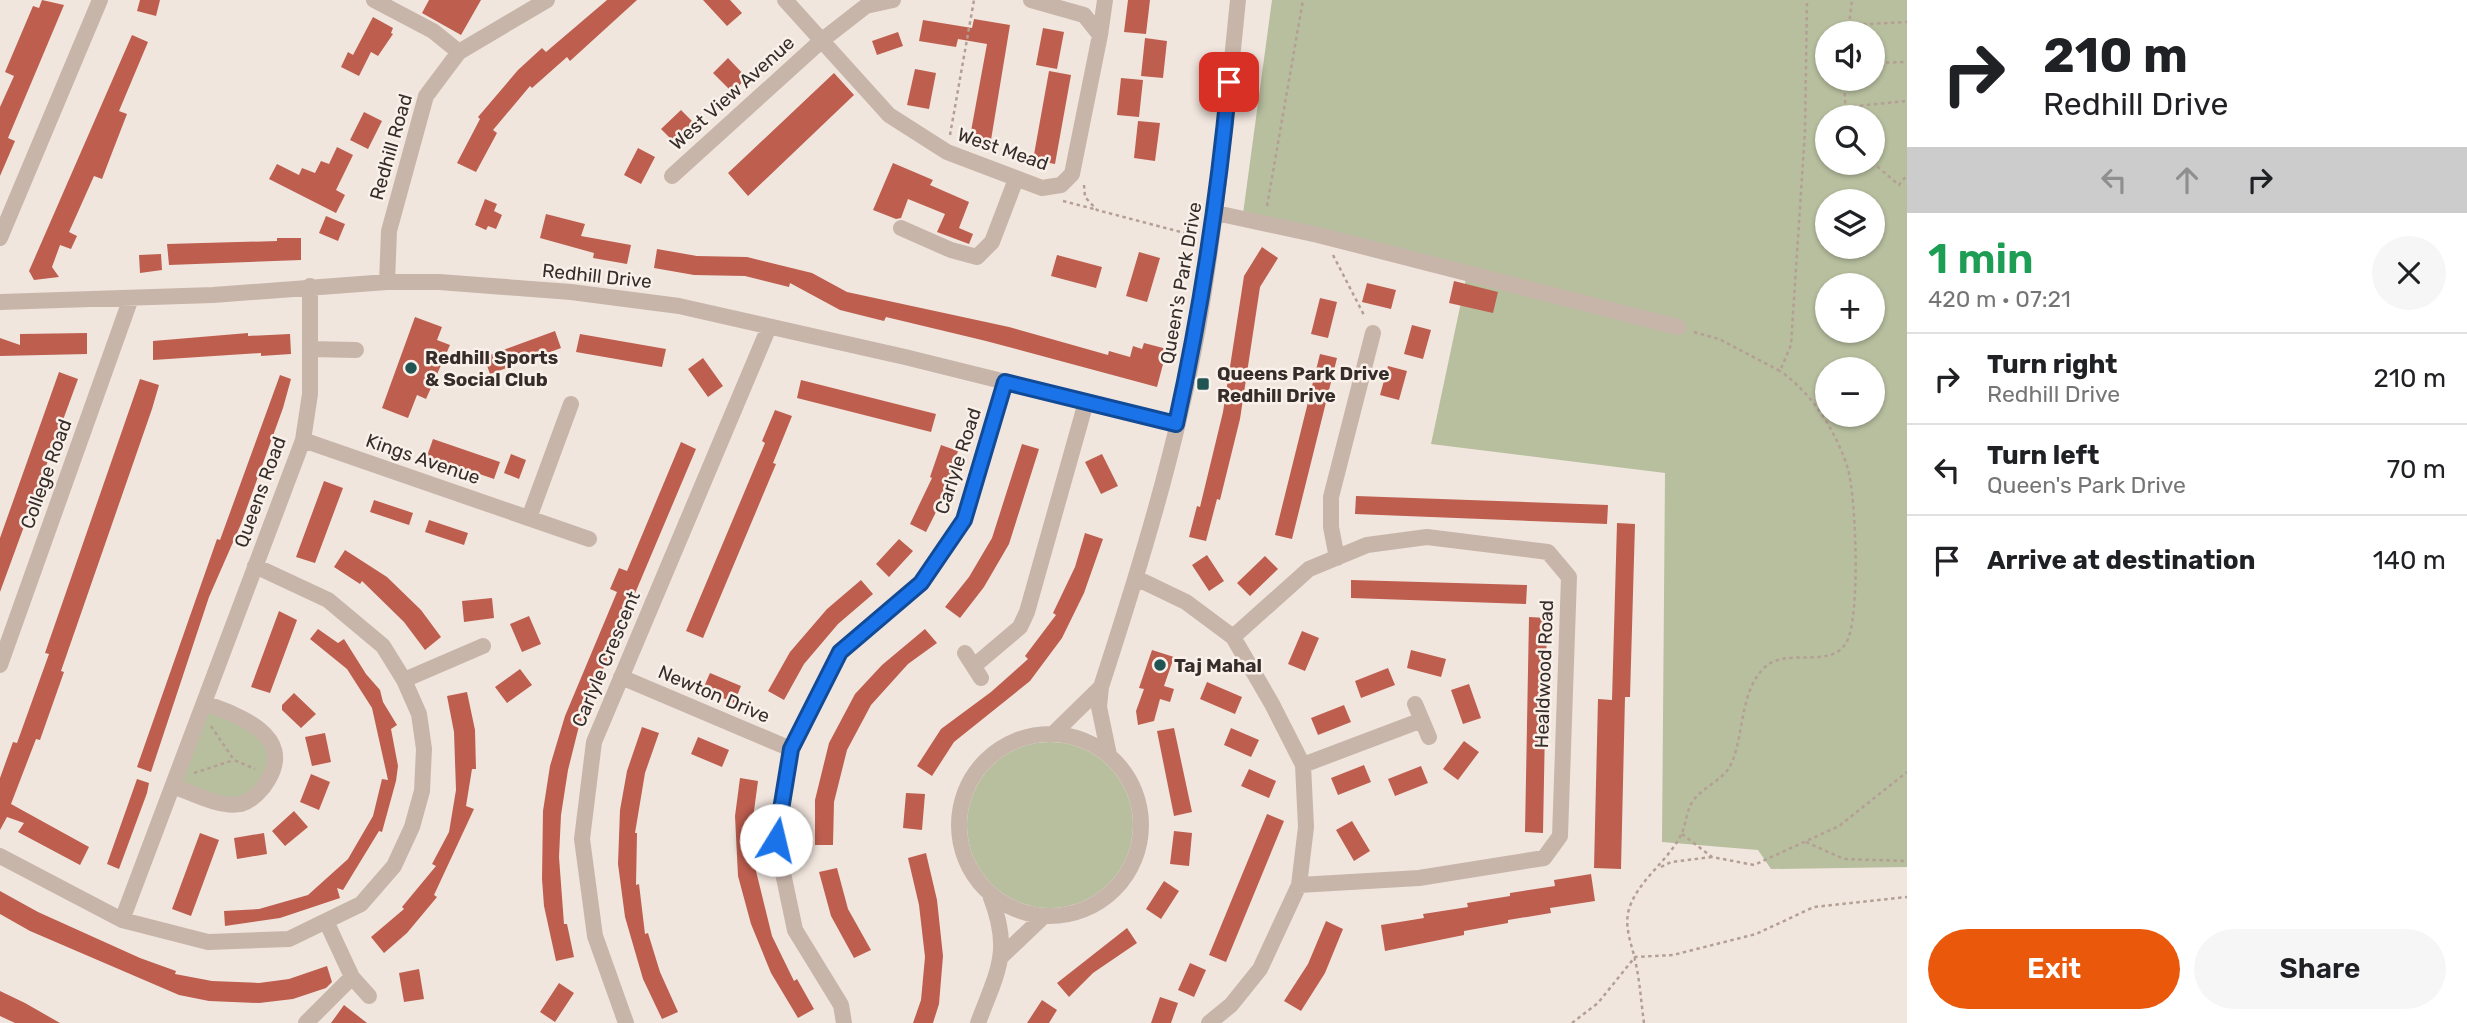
<!DOCTYPE html>
<html lang="en">
<head>
<meta charset="utf-8">
<style>
	:root { --surface:#fff; --page:#f6f6f6; --text:#202124; --muted:#757577; --line:#e0e0e0; --accent:#ea580c }
	body { margin:0; font-family:Rubik,sans-serif; background:var(--page); color:var(--text); height:100vh; display:flex; flex-direction:column; font-size:26px; white-space:nowrap }
	* { box-sizing:border-box; margin:0 }
	p { font-size:23px; color:var(--muted) }
	.icon { flex:none; width:38px; height:38px; fill:none; stroke:currentColor; stroke-width:2; stroke-linecap:round; stroke-linejoin:round }
	.map { position:relative; flex:1; overflow:hidden }
	.side { display:flex; flex-direction:column; background:var(--surface); width:560px }
	.side>* { flex:none }
	.hud { background:#fff; color:var(--text); overflow:hidden }
	.tools { position:absolute; left:1815px; top:21px; display:grid; gap:14px }
	.tools a { display:grid; place-items:center; width:70px; height:70px; border-radius:50%; background:var(--surface); box-shadow:0 2px 5px #0004; font-size:35px }
	.pin { position:absolute; display:grid; place-items:center; width:60px; height:60px; color:#fff; margin:-30px; border-radius:14px; box-shadow:0 4px 10px #0006 }
	.me { position:absolute; width:77px; margin:-38px; rotate:9deg; stroke-linejoin:round; filter:drop-shadow(0 0 5px #0008) }
	.turn { display:flex; align-items:center; gap:24px; height:147px; padding:0 21px; font-size:32px }
	.turn .icon { width:91px; height:91px; stroke-width:2.5 }
	.turn b { display:block; font-size:49px; line-height:60px }
	.lanes { display:flex; align-items:center; height:66px; padding:0 21px; background:#0003; justify-content:center; gap:35px; direction:ltr }
	.lanes .off { opacity:.35 }
	.round { display:grid; place-items:center; flex:none; width:74px; height:74px; border-radius:37px; background:var(--page) }
	.head { display:flex; align-items:center; justify-content:space-between; height:119px; padding:0 21px }
	h1 { font-size:42px; font-weight:600; line-height:52px; color:#1e9e55 }
	.primary-button { display:flex; gap:14px; margin-top:auto; padding:14px 21px }
	.primary-button a { flex:1; height:80px; border-radius:42px; background:var(--accent); color:#fff; font-size:28px; font-weight:600; line-height:80px; text-align:center }
	.primary-button a+a { background:var(--page); color:var(--text) }
	ul { padding:0; list-style:none }
	li { display:flex; align-items:center; gap:21px; height:91px; padding:0 21px; border-top:2px solid var(--line) }
	li div { flex:1 }
	li b { display:block; font-size:26px }
	li em { font-style:normal }
	main { display:flex; flex:1; min-height:0 }
	.map>svg:first-child { display:block }
	.green { fill:#b8bf9f; fill-rule:evenodd }
	.building { fill:#be5e4f }
	.lines { fill:none; stroke-linecap:round; stroke-linejoin:round }
	.path { stroke:#b49f95; stroke-width:2.5; stroke-dasharray:3.5 3.5; stroke-linecap:butt }
	.minor { stroke:#c8b5aa; stroke-width:16 }
	.route-casing { stroke:#114b97; stroke-width:18 }
	.route { stroke:#1a73e8; stroke-width:12 }
	.poi-dot { fill:#215553; stroke:#f9f0ea; stroke-width:2.5 }
	.labels { text-anchor:middle; dominant-baseline:central; stroke-width:5; stroke-linejoin:round; paint-order:stroke }
	.street-label { font-size:19px; fill:#362c29; stroke:#f9f0ea }
	.poi-label { font-size:19px; font-weight:bold; fill:#362c29; stroke:#f9f0ea; text-anchor:start }
</style>
</head>
<body>
<main>
<div class="map">
<svg width="1907" height="1023" viewBox="0 0 1907 1023">
	<rect width="100%" height="100%" fill="#f1e6de"/>
	<path class="green" d="M1272 0H1907V867L1771 869 1758 850 1662 842 1665 473 1431 444 1467 274 1242 221ZM1827 33H1872V79H1827ZM1827 117H1872V163H1827ZM1827 201H1872V247H1827ZM1827 285H1872V331H1827ZM1827 369H1872V415H1827Z
		M204 703 264 731 274 770 241 804 173 786Z
		M967 825a83 83 0 1 1 166 0a83 83 0 1 1-166 0Z"/>
	<path class="building" d="M42 0 64 5 8 138 15 141 0 176V107L14 76 5 72 33 6 39 8Z
		M140 0H160L156 16 137 11Z
		M429 0H481L461 35 422 13Z
		M607 0H637L570 61 567 57 532 88 530 86 493 130 497 133 476 172 457 163 480 119 478 117 518 70 542 48 546 52Z
		M703 0H730L742 13 727 26Z
		M1128 0H1150L1146 34 1124 32Z
		M373 17 393 28 391 33 393 34 378 56 371 52 359 76 341 67 348 52 353 55Z
		M974 19 1010 25 990 146 969 142 987 44 958 39 956 47 919 41 923 20 972 28Z
		M1043 28 1064 32 1057 69 1036 65Z
		M898 32 903 46 877 55 872 41Z
		M132 35 148 42 119 111 127 114 110 158 102 179 94 176 69 232 77 236 71 249 60 245 52 267 59 277 34 280 29 271Z
		M1145 38 1167 41 1163 78 1141 76Z
		M728 58 747 78 732 92 713 73Z
		M915 69 936 73 929 109 907 105Z
		M1049 71 1071 75 1055 164 1033 160Z
		M834 73 854 95 748 196 728 173Z
		M1121 78 1143 80 1139 117 1117 115Z
		M681 110 696 125 676 144 661 129Z
		M364 112 382 121 368 149 350 140Z
		M1138 121 1160 123 1155 161 1134 158Z
		M337 147 353 155 336 190 345 195 336 213 269 179 277 164 299 175 302 168 315 173 321 161 329 164Z
		M638 148 655 157 641 184 624 175Z
		M893 163 933 180 930 185 969 202 959 228 973 234 969 244 937 232 945 214 908 199 901 218 896 219 873 210Z
		M485 199 497 204 494 211 502 215 496 229 488 226 486 230 475 225Z
		M546 214 585 224 581 236 631 245 627 264 593 258 594 253 540 238Z
		M326 216 345 224 338 241 319 233Z
		M277 238H301V260L169 265 167 244 277 241Z
		M1262 247 1278 258 1260 287 1240 419 1220 500 1217 499 1206 541 1189 537 1197 506 1200 507 1223 412 1244 276Z
		M657 249 697 256 747 257 812 273 847 292 1009 327 1108 355 1109 351 1130 357 1133 346 1142 349 1144 343 1167 349 1157 387 986 341 886 317 884 321 840 310 790 283 789 287 745 276 694 275 654 268Z
		M1139 252 1160 258 1147 302 1126 296Z
		M161 254 162 270 140 273 139 255Z
		M1057 255 1102 267 1096 288 1051 276Z
		M1454 281 1498 292 1493 313 1449 303Z
		M1367 283 1396 290 1391 309 1362 302Z
		M1320 298 1337 302 1328 338 1311 334Z
		M415 317 442 327 437 340 450 345 426 399 417 395 408 418 382 408Z
		M1412 325 1431 330 1423 359 1404 354Z
		M555 331 561 348 490 374 484 357Z
		M87 333V354L0 356V338L20 345V334Z
		M248 333V336L290 334 291 354 261 356V353L153 360V341Z
		M580 334 666 349 662 367 576 352Z
		M1320 354 1337 358 1292 539 1275 535Z
		M703 358 723 386 708 397 688 369Z
		M1388 366 1407 371 1399 400 1380 395Z
		M59 372 78 379 0 592V538Z
		M280 375 291 379 283 408 241 524 209 597 151 772 137 767 217 539 220 540Z
		M140 379 159 385 152 409 61 671 64 672 40 740 36 739 11 804 89 847 80 865 18 832 24 823 7 817 0 830V778L13 742 17 743 49 654 45 653Z
		M801 380 936 414 931 432 797 398Z
		M775 410 792 416 773 463 776 464 703 638 686 631 765 443 762 441Z
		M433 439 500 462 494 479 427 456Z
		M681 442 696 449 579 726 568 770 561 815 559 857 564 924H567L574 957 556 961 544 906 542 879 543 811 550 766 565 716 617 592 610 589 619 568 627 571Z
		M1022 444 1039 449 1009 544 984 587 960 618 945 607 969 577 992 538Z
		M941 445 958 451 939 506 926 532 910 524 932 478 930 477Z
		M511 454 526 460 519 479 504 473Z
		M1102 454 1118 486 1101 494 1085 462Z
		M324 481 343 488 315 563 296 557Z
		M1356 496 1608 505 1607 524 1355 514Z
		M374 500 413 513 409 525 370 512Z
		M429 520 468 533 464 545 425 532Z
		M1617 523 1635 524 1630 697H1625L1621 869 1594 868 1598 699 1612 700Z
		M1085 533 1103 539 1084 593 1062 638 1030 681 954 742 932 776 917 766 941 729 991 692 1028 659 1025 656 1056 615 1053 613 1075 567Z
		M899 539 913 551 889 577 876 564Z
		M345 550 387 577 421 610 441 637 425 650 404 622 362 581 360 584 334 567Z
		M1207 555 1224 581 1209 591 1192 565Z
		M1265 556 1278 569 1250 596 1237 583Z
		M861 580 873 594 838 624 804 664 784 700 768 691 790 652 827 609Z
		M1351 580 1527 585 1526 604 1351 598Z
		M492 598 494 618 464 622 462 601Z
		M279 611 297 620 270 693 251 687Z
		M529 616 541 644 522 652 510 624Z
		M1529 617 1547 618 1543 833 1525 832Z
		M318 629 338 643 344 639 366 674 380 690 383 702 397 725 391 729 398 766 396 781 382 832 379 831 343 890 337 888 340 898 280 918 225 926 224 911 259 909 308 895 348 859 373 816 382 779 388 780 372 708 347 669 310 639Z
		M925 629 937 643 908 664 871 705 847 750 834 802 833 845H815V800L829 743 855 694 882 665Z
		M1302 631 1319 638 1305 671 1288 664Z
		M1152 650 1174 657 1164 686 1174 689 1170 702 1160 699 1154 721 1138 725 1136 711 1144 689 1139 688Z
		M1411 650 1446 659 1441 677 1407 668Z
		M1388 668 1395 685 1361 698 1355 681Z
		M520 669 532 685 507 703 495 687Z
		M710 673 741 686 734 703 703 689Z
		M1207 682 1242 697 1235 714 1200 699Z
		M1469 684 1481 718 1463 724 1451 690Z
		M467 692 475 730 476 769H472L466 806 474 809 434 895 437 897 407 933 384 953 371 937 404 909 402 907 436 866 432 864 449 832 456 790 454 732 447 696Z
		M294 693 316 714 301 728 282 710V705Z
		M1344 705 1351 722 1318 735 1311 718Z
		M642 727 659 733 645 773 635 833H637L636 885 639 884 645 934 648 933 660 972 678 1012 662 1019 643 979 625 917 618 864 620 810 627 771Z
		M1174 728 1192 812 1174 816 1157 731Z
		M1231 728 1259 740 1251 757 1224 745Z
		M325 733 331 762 312 766 305 737Z
		M698 737 729 750 722 767 691 754Z
		M1464 741 1479 752 1458 780 1443 769Z
		M1364 765 1371 782 1338 795 1331 778Z
		M1421 766 1428 783 1395 796 1388 779Z
		M1249 769 1276 781 1269 798 1241 786Z
		M311 774 330 782 319 810 300 802Z
		M740 778 758 781 751 833H754L756 871 772 936 794 981 797 979 814 1009 798 1018 771 973 751 924 738 876 735 816Z
		M137 779 149 783 147 793 119 869 107 864Z
		M906 793 925 794 922 830 903 828Z
		M294 811 308 827 285 846 272 831Z
		M1267 814 1284 821 1226 962 1209 955Z
		M1352 821 1370 851 1354 861 1336 830Z
		M1174 831 1192 833 1189 866 1170 864Z
		M200 833 219 840 191 916 172 909Z
		M264 833 267 854 237 859 234 838Z
		M926 853 937 900 943 956 939 1004 933 1023H913L921 1000 925 957 919 905 908 858Z
		M837 868 848 909 871 950 854 958 831 916 819 872Z
		M1591 874 1595 901 1550 908 1551 913 1508 920V923L1464 931V935L1385 951 1381 925 1424 918 1423 914 1468 907 1467 903 1510 896V893L1555 886 1554 880Z
		M1164 881 1179 891 1161 919 1146 909Z
		M0 891 38 912 140 958 176 971 175 974 212 981 259 983 289 979 327 966 332 982 326 988 293 999 259 1003 209 1001 179 995 30 931 0 914Z
		M1326 921 1343 929 1325 973 1301 1011 1284 1001 1308 964Z
		M1127 928 1137 943 1093 973 1069 997 1057 983Z
		M1190 963 1206 970 1194 997 1178 990Z
		M419 969 424 999 404 1002 399 973Z
		M559 983 574 993 555 1022 540 1012Z
		M0 991 25 1003 60 1023H15L0 1016Z
		M1160 997 1178 1003 1171 1023H1151Z
		M1042 1000 1057 1010 1049 1023H1027Z
		M344 1005 367 1023H331Z"/>
	<g class="lines">
		<path class="path" d="M1849 25 1907 22
			M1848 33 1852 0
			M1872 63 1907 62
			M1844 79 1846 117
			M1846 107 1907 101
			M950 135 974 0
			M1872 162 1899 185 1907 175
			M1084 185 1085 197 1097 210 1196 236
			M1063 201 1094 209
			M1267 206 1303 0
			M1333 255 1365 317
			M1694 332 1719 339 1780 371 1791 345 1805 131 1807 0
			M211 726 234 760 255 769
			M194 773 234 760
			M1682 834 1712 857 1754 865 1839 826 1907 772
			M1806 842 1844 859 1907 861
			M1661 867 1671 862 1712 857
			M1572 1023 1598 1003 1635 957 1673 955 1756 934 1814 907 1907 897
			M1644 1023C1641 1002 1640 981 1635 960 1632 945 1625 930 1628 913 1635 882 1667 863 1681 835 1686 825 1686 814 1691 804 1699 789 1720 782 1729 768 1745 740 1738 694 1764 668 1786 646 1830 670 1846 643 1861 619 1856 498 1848 469 1836 431 1812 393 1780 371"/>
		<path class="minor" d="M374 0 433 31 459 52
			M785 0 889 115 947 152 1042 188 1061 185 1072 174 1100 35 1084 15 1031 0
			M1100 35 1105 0
			M672 176 821 41 866 6 893 0
			M1216 213 1318 235 1678 327
			M901 228 951 250 977 257 992 242 1016 179
			M0 238 100 0
			M387 282 389 231 426 96 459 52 547 0
			M0 302 213 295 387 282H439L571 292 679 306 905 357 1176 424
			M310 349 356 350
			M303 440 589 539
			M529 518 571 404
			M1337 558 1331 527V497L1373 333
			M1136 578 1186 602 1233 637 1272 704 1303 765 1306 827 1299 885 1260 969 1231 1005 1209 1023
			M1233 637 1309 569 1367 545 1427 537 1548 552 1569 577 1560 836 1544 858 1419 878 1299 885
			M965 653 981 678
			M0 665 131 298
			M974 666 1020 627 1027 612 1086 402
			M621 677 791 749
			M404 680 483 646
			M1415 704 1429 737
			M959 825a91 91 0 1 1 182 0a91 91 0 1 1-182 0Z
			M1053 734 1101 687
			M1109 755 1099 707 1101 687C1140 567 1177 447 1199 322 1217 216 1227 108 1238 0
			M1303 765 1422 720
			M173 786C192 793 220 808 241 804 252 801 263 789 268 780 296 734 235 714 204 703
			M0 856 122 920 208 942 289 939 361 904 394 866 412 827 422 791 424 749 419 714 404 680 383 646 328 600 255 566
			M122 920 303 440 310 394V286
			M326 921 352 977 369 996
			M1002 956 1043 917
			M306 1023 352 977
			M626 1023 595 936 582 839 594 742 769 327
			M844 1023 841 1005 795 930 776 840 791 749 840 652 921 583 964 520 1005 382
			M978 1023C998 970 1012 951 990 895"/>
	</g>
	<g class="lines">
		<g class="route-casing">
			<path id="route" d="M776 840 791 749 840 652 921 583 964 520 1005 382 1176 424C1201 311 1218 198 1229 82"/>
		</g>
		<use href="#route" class="route"/>
	</g>
	<g class="poi-dot">
		<circle cx="411" cy="368" r="7"/>
		<rect x="1196" y="377" width="14" height="14" rx="3.5"/>
		<circle cx="1160" cy="665" r="7"/>
	</g>
	<g class="labels">
		<g class="street-label">
			<text transform="translate(732 93) rotate(-42)">West View Avenue</text>
			<text transform="translate(391 147) rotate(-74)">Redhill Road</text>
			<text transform="translate(1003 149) rotate(19)">West Mead</text>
			<text transform="translate(597 276) rotate(6)">Redhill Drive</text>
			<text transform="translate(1181 283) rotate(-80)">Queen's Park Drive</text>
			<text transform="translate(423 459) rotate(19)">Kings Avenue</text>
			<text transform="translate(958 461) rotate(-72)">Carlyle Road</text>
			<text transform="translate(46 474) rotate(-70)">College Road</text>
			<text transform="translate(260 492) rotate(-70)">Queens Road</text>
			<text transform="translate(606 659) rotate(-67)">Carlyle Crescent</text>
			<text transform="translate(1544 674) rotate(-88)">Healdwood Road</text>
			<text transform="translate(714 694) rotate(23)">Newton Drive</text>
		</g>
		<g class="poi-label">
			<text x="425" y="357">Redhill Sports<tspan x="425" dy="22">&amp; Social Club</tspan></text>
			<text x="1217" y="373">Queens Park Drive<tspan x="1217" dy="22">Redhill Drive</tspan></text>
			<text x="1174" y="665">Taj Mahal</text>
		</g>
	</g>
</svg>
<div class="tools">
<a><svg class="icon" aria-label="sound" viewBox="0 0 24 24"><path d="M4 9h4l5-4v14l-5-4H4zM17 9q2 3 0 6"/></svg></a>
<a><svg class="icon" aria-label="search" viewBox="0 0 24 24"><circle cx="10" cy="10" r="6"/><path d="M15 15l6 6"/></svg></a>
<a><svg class="icon" aria-label="layers" viewBox="0 0 24 24"><path d="M12 4l9 5-9 5-9-5zM3 14l9 5 9-5"/></svg></a>
<a>+</a>
<a>−</a>
</div>
<div class="pin" style="left:1229px;top:82px;background:#d93025"><svg class="icon" aria-label="arrive" viewBox="0 0 24 24"><path d="M6 21V4h12l-3 4 3 4H6"/></svg></div>
<svg class="me" style="left:776px;top:840px" viewBox="-20 -20 40 40"><circle r="19" fill="#fff"/><path d="M0-13L10 11 0 6-10 11z" fill="#1a73e8"/></svg>
</div>
<section class="side">
<div class="hud">
<div class="turn"><svg class="icon" aria-label="right" viewBox="0 0 24 24"><path d="M7 20v-9h11M14 6l5 5-5 5"/></svg><div><b>210 m</b>Redhill Drive</div></div>
<div class="lanes"><svg class="icon off" aria-label="left" viewBox="0 0 24 24"><path d="M17 20v-9H6M10 6l-5 5 5 5"/></svg><svg class="icon off" aria-label="ahead" viewBox="0 0 24 24"><path d="M12 20V5M6 11l6-6 6 6"/></svg><svg class="icon" aria-label="right" viewBox="0 0 24 24"><path d="M7 20v-9h11M14 6l5 5-5 5"/></svg></div>
</div>
<div class="head"><div><h1>1 min</h1><p>420 m · 07:21</p></div><a class="round"><svg class="icon" aria-label="close" viewBox="0 0 24 24"><path d="M6 6l12 12M18 6L6 18"/></svg></a></div>
<ul>
<li><svg class="icon" aria-label="right" viewBox="0 0 24 24"><path d="M7 20v-9h11M14 6l5 5-5 5"/></svg><div><b>Turn right</b><p>Redhill Drive</p></div><em>210 m</em></li>
<li><svg class="icon" aria-label="left" viewBox="0 0 24 24"><path d="M17 20v-9H6M10 6l-5 5 5 5"/></svg><div><b>Turn left</b><p>Queen's Park Drive</p></div><em>70 m</em></li>
<li><svg class="icon" aria-label="arrive" viewBox="0 0 24 24"><path d="M6 21V4h12l-3 4 3 4H6"/></svg><div><b>Arrive at destination</b></div><em>140 m</em></li>
</ul>
<div class="primary-button"><a>Exit</a><a>Share</a></div>
</section>
</main>
</body>
</html>
